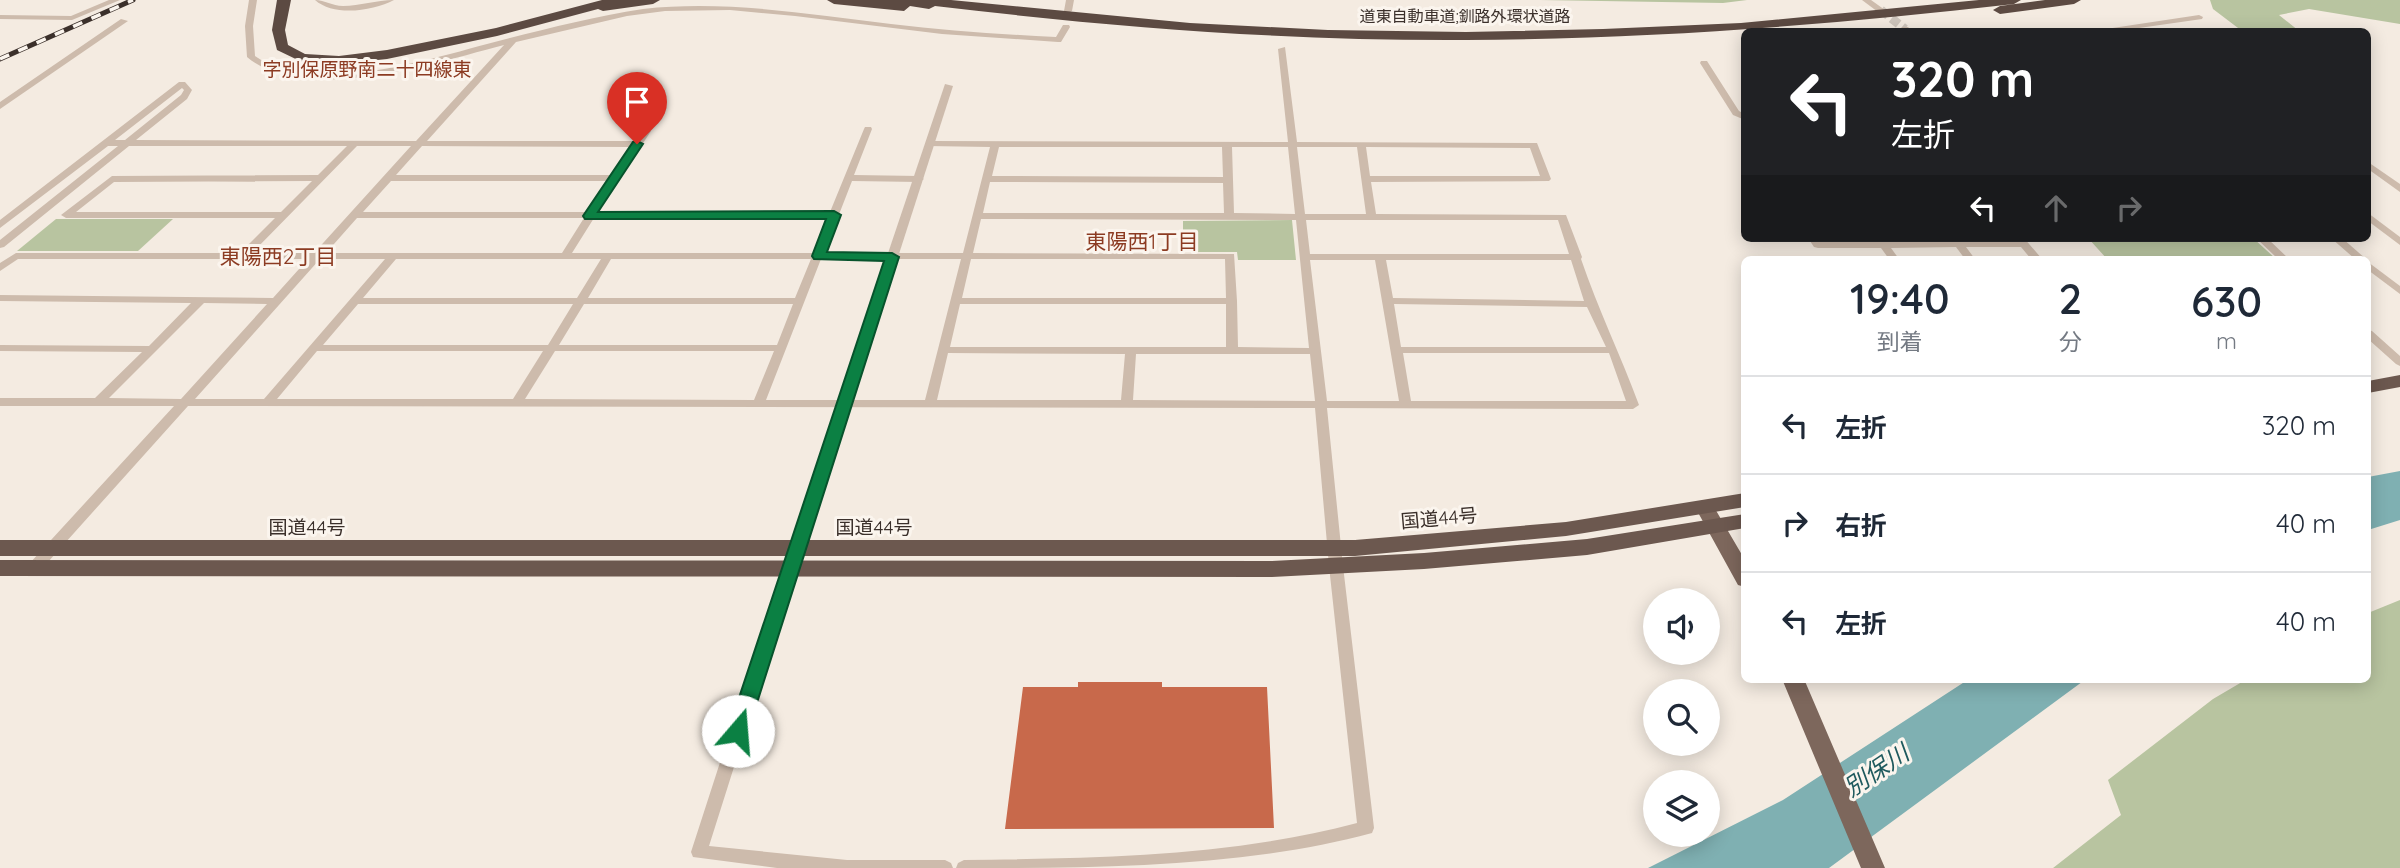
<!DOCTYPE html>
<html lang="ja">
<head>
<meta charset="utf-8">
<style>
	:root { --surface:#fff; --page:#f6f6f7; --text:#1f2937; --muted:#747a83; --line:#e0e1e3 }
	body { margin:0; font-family:Quicksand,"Noto Sans JP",sans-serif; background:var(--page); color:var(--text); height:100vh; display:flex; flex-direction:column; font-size:26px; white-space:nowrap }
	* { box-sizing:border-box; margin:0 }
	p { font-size:23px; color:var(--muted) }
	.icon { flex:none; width:38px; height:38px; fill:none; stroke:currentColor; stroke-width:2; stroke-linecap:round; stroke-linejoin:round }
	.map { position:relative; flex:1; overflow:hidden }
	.sheet { position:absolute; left:1741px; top:256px; width:630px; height:427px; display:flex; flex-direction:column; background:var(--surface); border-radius:10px; box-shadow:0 4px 18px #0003 }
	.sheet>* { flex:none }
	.top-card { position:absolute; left:1741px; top:28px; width:630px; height:214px; border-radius:10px; box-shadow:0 4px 18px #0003; background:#202124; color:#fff; overflow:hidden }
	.fabs { position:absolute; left:1643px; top:588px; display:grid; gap:14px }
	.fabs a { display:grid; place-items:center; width:77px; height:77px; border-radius:50%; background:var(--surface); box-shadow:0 4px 18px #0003; font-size:35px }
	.pin { position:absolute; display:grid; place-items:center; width:60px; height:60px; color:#fff; margin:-72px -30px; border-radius:50% 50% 50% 0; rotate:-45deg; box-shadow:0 0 7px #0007 }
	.pin .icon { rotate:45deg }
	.me { position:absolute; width:77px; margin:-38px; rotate:18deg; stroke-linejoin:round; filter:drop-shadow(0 0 5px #0008) }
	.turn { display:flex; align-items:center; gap:24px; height:147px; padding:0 35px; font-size:32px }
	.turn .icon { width:91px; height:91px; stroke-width:2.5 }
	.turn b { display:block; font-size:49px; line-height:60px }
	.lanes { display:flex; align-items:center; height:66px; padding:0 35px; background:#0003; justify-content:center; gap:35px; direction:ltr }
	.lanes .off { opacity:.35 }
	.eta { display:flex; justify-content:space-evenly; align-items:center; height:119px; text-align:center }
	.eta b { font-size:42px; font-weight:600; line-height:49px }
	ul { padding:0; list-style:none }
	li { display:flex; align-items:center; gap:21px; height:98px; padding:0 35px; border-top:2px solid var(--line) }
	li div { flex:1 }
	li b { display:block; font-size:26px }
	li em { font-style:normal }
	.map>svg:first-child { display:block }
	.green { fill:#b8c4a0 }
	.water { fill:#7fb0b2 }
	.building { fill:#c8694b }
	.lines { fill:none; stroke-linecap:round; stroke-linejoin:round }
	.minor-tunnel { stroke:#cfc6bd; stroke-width:9; stroke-dasharray:9 4.5; stroke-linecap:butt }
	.minor { fill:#cdbbac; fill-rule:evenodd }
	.tertiary { fill:#cdbbac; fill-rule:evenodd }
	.primary { fill:#7d675c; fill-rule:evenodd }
	.trunk { fill:#6c584f; fill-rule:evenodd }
	.motorway { fill:#5c4a42; fill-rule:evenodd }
	.rail-casing { stroke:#3b302b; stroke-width:5 }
	.rail { stroke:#fbf5ee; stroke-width:3.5; stroke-dasharray:10; stroke-linecap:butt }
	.route { fill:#0b8043; stroke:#07532c; stroke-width:2 }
	.labels { text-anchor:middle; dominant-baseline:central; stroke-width:6; stroke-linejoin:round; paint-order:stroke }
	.far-street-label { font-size:16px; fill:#3b302b; stroke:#fbf5ee }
	.far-quarter-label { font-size:19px; fill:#8c3b22; stroke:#fbf5ee }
	.street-label { font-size:19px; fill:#3b302b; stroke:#fbf5ee }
	.neighbourhood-label { font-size:21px; fill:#8c3b22; stroke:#fbf5ee }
	.near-water-label { font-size:24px; font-style:italic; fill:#1f5a5e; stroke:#fbf5ee }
</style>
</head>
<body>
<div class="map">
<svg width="2400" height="868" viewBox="0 0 2400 868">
	<rect width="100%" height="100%" fill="#f4ebe1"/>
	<path class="green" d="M1540 0H1747L1723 3Z
		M2210 0H2400V24L2309 9 2279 15 2299 31H2242L2213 9Z
		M56 219H173L138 251H17Z
		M1292 220 1296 260H1238L1237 252H1183V221Z
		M2088 238H2253L2276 259H2107Z
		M2400 600V868H2053L2121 815 2108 780 2213 699 2247 679H2368V613Z"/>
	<path class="water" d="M2400 471V520L2368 530V477Z
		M1969 679H2086L1829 868H1648L1783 800Z"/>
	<path class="building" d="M1078 682H1162V687H1267L1274 828 1005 829 1023 687H1078Z"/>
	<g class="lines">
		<path class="minor-tunnel" d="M1881 10 1905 29"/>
		<path class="minor" d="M109 0H120L72 20 0 19V15L71 16Z
			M249 0H257L253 26 255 56C262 60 270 67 278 69 337 87 428 60 487 44 538 31 590 17 643 9 726 0 809 14 891 24 946 31 1001 34 1056 37L1063 25H1069L1070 27 1061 42H1058L942 34 795 16 730 10 665 11 627 16 516 42 427 141H635L643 129 646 128 651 131 598 212H830L864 129 865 127H871L872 129 854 175 919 176 924 179 919 182 852 181 824 253H963L990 147 927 146 925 144 930 141 1288 142 1278 49 1285 47 1297 142 1537 143 1551 179 1549 181 1371 182 1376 214 1566 215 1582 257 1581 259C1598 309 1621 356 1639 405L1633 409 1327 408 1343 566 1374 828 1372 833C1243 868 1091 868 956 868L958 863 964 860C1097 858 1228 857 1357 823L1329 566 1315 408 188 406 39 572H29L27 568 29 564 174 406H0V398H95L142 352 0 351V345L149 346 191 303 0 301V295L273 298 308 259H18L0 271V263L16 253H240L275 218H66L61 215 112 176 318 175 347 146H129L4 247 0 248V240L118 146H108L0 228V220L179 82H185L192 90 187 99 136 140 416 141 504 45C438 62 304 106 247 57L245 26ZM182 88 184 90 181 95 125 140H115ZM357 146H411L314 253H252ZM422 146 631 147 613 175H396ZM999 147H1222L1223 177 992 176ZM1232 147H1288L1295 214 1234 213ZM1297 147H1357L1366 214H1305ZM1366 147 1530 148 1540 176H1370ZM312 181 281 212H76L114 182ZM391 181H609L588 212H363ZM990 182 1223 183 1224 213H983ZM357 218H584L562 253H326ZM594 218H828L814 253H572ZM981 219 1296 220 1309 348 1238 347 1237 301 1234 254 973 253ZM1306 220H1558L1569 254H1310ZM320 259H385L264 399H195ZM396 259H601L577 298H363ZM611 259H811L795 298H588ZM821 259H961L925 400H766ZM971 259H1225L1226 298H962ZM1310 260H1375L1399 401H1327ZM1386 260H1571L1584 301 1393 298ZM204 303 267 304 181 399 109 398ZM358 304H573L548 345H323ZM584 304H793L777 345H559ZM960 304H1226V347H950ZM1394 304 1587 307 1606 347H1401ZM317 351H543L513 399H277ZM555 351H774L754 400 525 399ZM948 353 1125 354 1121 400H937ZM1403 353H1609L1626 401H1411ZM1136 354H1310L1315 401 1133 400Z
			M315 0C325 0 332 6 343 6 360 6 376 0 394 0 373 11 334 17 315 0Z
			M1066 0H1074L1072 11 1068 13 1064 11Z
			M1862 0H1871L1885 10 1878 12Z
			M2199 15 2203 17 2202 19 2111 32H2086Z
			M121 19 128 21 0 109V102Z
			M1902 27H1908L1913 32H1903L1901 29Z
			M1701 61H1707L1739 111 1745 114V120L1733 115 1700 63Z
			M2368 162 2400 184V192L2368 169Z
			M2368 213 2400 237V245L2368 221Z
			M1808 238H1818L1821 242H1876L1881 238 1887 242 1951 241V238H1959L1961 241H2016L2014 238H2024L2042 259H2031L2021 247H1966L1975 259H1965L1956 247 1891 248 1899 259H1889L1881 248H1818L1814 247Z
			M2256 238H2267L2289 259H2278Z
			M2331 238H2342L2366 259H2355Z
			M2368 262 2400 286V294L2368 270Z
			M2368 330 2372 331 2400 356V366L2396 364 2368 339Z
			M790 563 795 564 797 568 709 846 847 860H945L951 863 953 868H777L693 857 691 852 783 568 785 564Z"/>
		<path class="tertiary" d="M945 84 953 86 798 568 796 572H784L782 568Z"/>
		<path class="primary" d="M1704 501 1711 502 1745 560V587L1738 585 1695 507 1697 502Z
			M1782 679H1804L1885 868H1861Z"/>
		<path class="trunk" d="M2400 375V387L2368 393V381Z
			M1745 493V507L1566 536 1355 556H0V540H1355L1566 522Z
			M1745 514V528L1587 555 1424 569 1272 577 0 576V560L1272 561 1424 553 1587 539Z"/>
		<path class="motorway" d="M277 0H291L285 30 288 45 305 54 339 56 387 50 496 28 602 0H660L653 4 603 11 598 9 497 36 387 59 339 64 302 62 277 50 272 30Z
			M827 0H951L1190 23 1328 30 1466 32 1603 29 1741 23 1979 0H2021L2014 4C1832 25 1650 39 1466 40 1288 41 1111 27 935 6L929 9 910 6 904 11 834 4Z
			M2045 0H2081L2074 4 2000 14 1993 10 2000 6Z"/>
		<g class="rail-casing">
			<path id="rail" d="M0 59 133 0"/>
		</g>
		<use href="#rail" class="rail"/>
	</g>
	<path class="route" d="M637 141 643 144 598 212 834 211 841 215 827 252 892 253 899 257 748 731 745 737 738 739 731 737 728 731 884 261 814 259 812 256 826 219H585L583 216 633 142Z"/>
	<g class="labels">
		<g class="far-street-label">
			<text x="1465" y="16">道東自動車道;釧路外環状道路</text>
		</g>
		<g class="far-quarter-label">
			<text x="367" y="69">字別保原野南二十四線東</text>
		</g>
		<g class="street-label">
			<text transform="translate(1439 518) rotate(-5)">国道44号</text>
			<text x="307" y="527">国道44号</text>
			<text x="874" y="527">国道44号</text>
		</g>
		<g class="neighbourhood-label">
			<text x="1142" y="241">東陽西1丁目</text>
			<text x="278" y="256">東陽西2丁目</text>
		</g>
		<g class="near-water-label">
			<text transform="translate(1876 770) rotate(-34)">別保川</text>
		</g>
	</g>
</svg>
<div class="fabs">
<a><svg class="icon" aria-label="sound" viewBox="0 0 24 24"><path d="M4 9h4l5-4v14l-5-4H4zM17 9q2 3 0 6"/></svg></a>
<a><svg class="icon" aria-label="search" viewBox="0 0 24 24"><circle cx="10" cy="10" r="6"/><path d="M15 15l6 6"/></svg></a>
<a><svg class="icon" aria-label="layers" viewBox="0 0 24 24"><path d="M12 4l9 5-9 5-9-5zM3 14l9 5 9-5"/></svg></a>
</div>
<div class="pin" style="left:637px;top:144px;background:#d93025"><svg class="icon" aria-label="arrive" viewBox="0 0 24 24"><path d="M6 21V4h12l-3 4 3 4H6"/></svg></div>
<svg class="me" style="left:738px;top:731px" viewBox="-20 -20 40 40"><circle r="19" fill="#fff"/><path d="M0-13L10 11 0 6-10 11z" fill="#0b8043"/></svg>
<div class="top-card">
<div class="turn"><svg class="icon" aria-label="left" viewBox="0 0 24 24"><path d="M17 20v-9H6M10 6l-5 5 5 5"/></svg><div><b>320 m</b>左折</div></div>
<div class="lanes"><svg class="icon" aria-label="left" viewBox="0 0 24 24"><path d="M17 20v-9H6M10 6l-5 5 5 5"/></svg><svg class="icon off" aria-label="ahead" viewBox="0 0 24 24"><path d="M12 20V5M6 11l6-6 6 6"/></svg><svg class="icon off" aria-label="right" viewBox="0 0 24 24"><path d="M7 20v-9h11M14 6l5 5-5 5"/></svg></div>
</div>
<section class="sheet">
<div class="eta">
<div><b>19:40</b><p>到着</p></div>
<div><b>2</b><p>分</p></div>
<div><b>630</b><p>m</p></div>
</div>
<ul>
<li><svg class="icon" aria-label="left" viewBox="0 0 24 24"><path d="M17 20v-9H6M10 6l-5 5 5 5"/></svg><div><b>左折</b></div><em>320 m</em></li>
<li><svg class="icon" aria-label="right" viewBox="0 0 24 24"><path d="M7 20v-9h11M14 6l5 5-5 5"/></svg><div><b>右折</b></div><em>40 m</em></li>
<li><svg class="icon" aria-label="left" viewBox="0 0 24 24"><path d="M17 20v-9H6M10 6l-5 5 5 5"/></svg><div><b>左折</b></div><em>40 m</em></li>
</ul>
</section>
</div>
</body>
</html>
